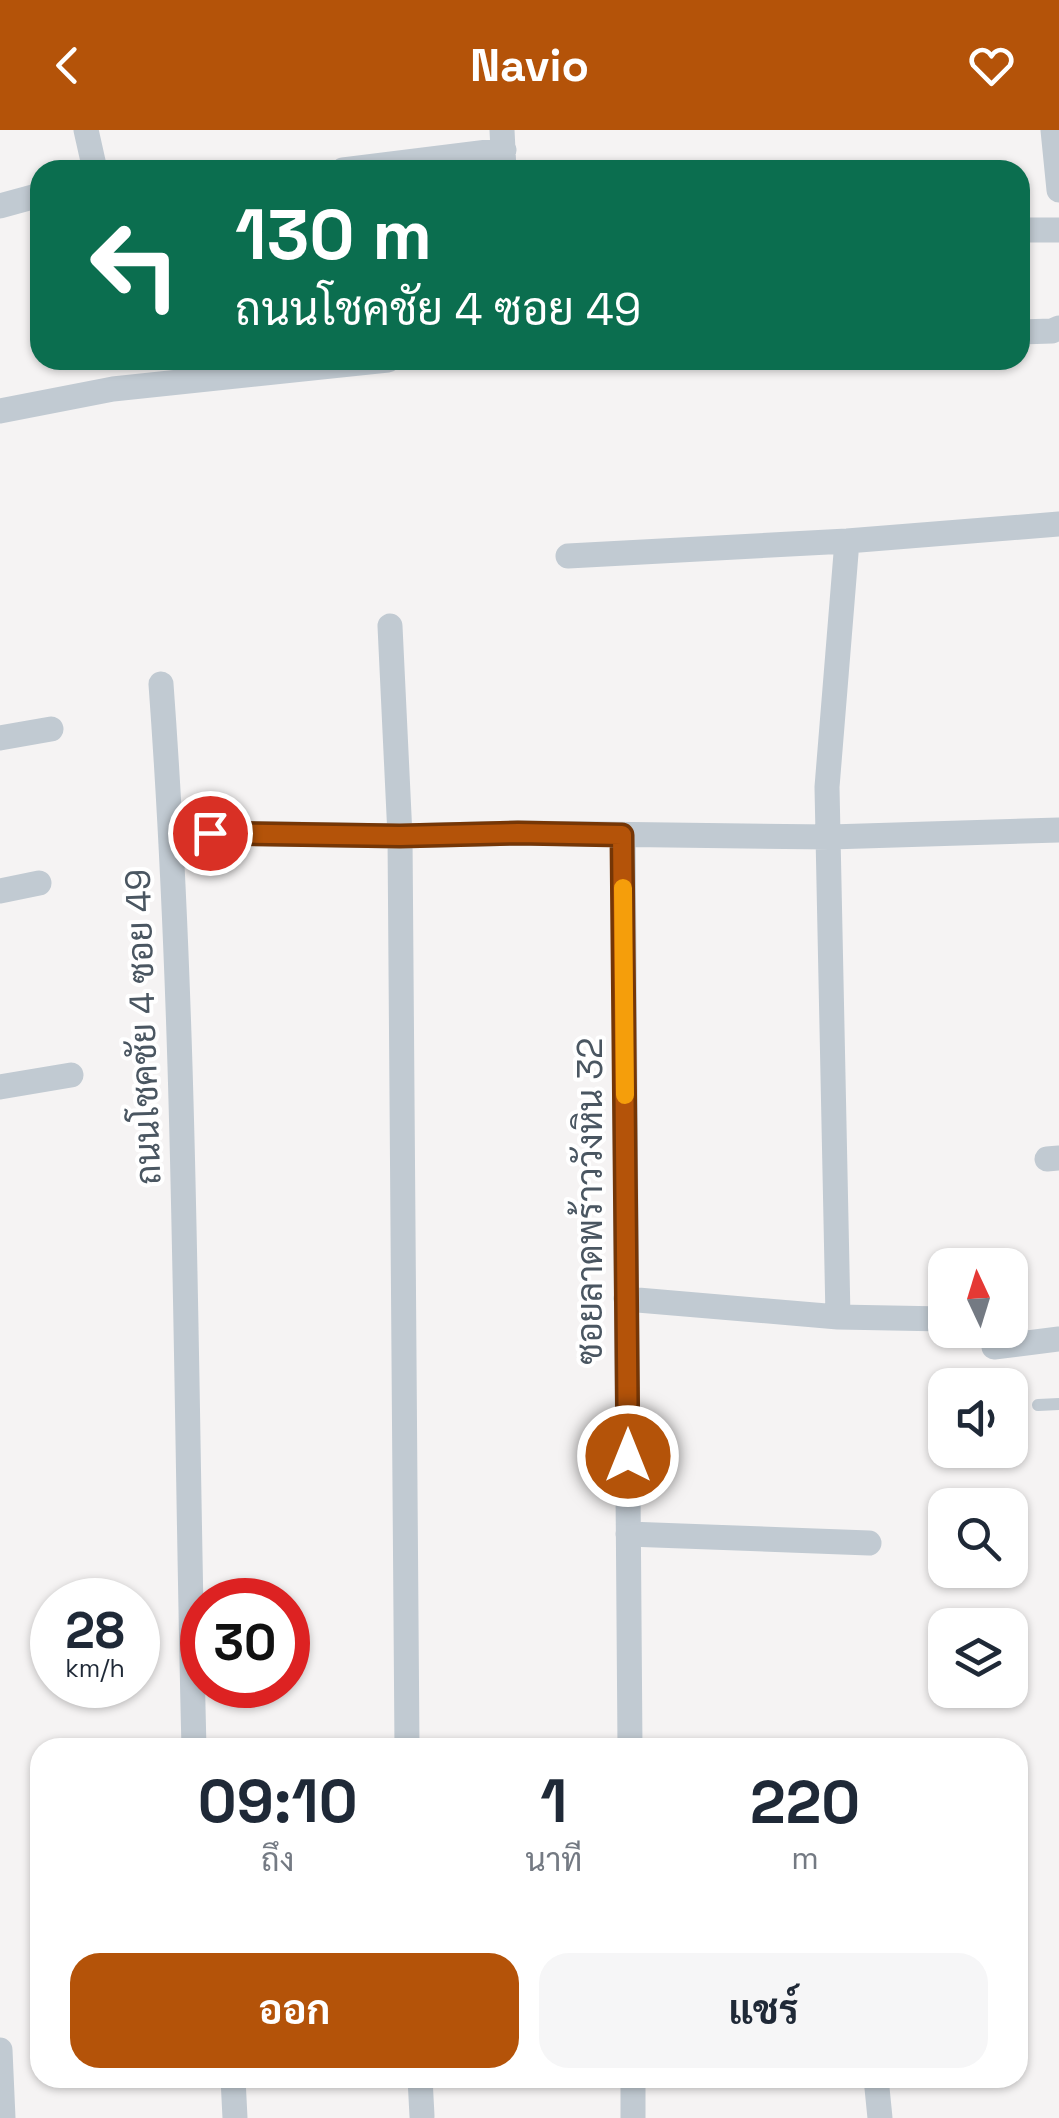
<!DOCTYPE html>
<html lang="th">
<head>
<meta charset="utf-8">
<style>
	:root { --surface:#fff; --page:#f6f6f7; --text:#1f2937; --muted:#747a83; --accent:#b45309 }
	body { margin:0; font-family:"Space Grotesk",Sarabun,sans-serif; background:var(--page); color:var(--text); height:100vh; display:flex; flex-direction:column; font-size:38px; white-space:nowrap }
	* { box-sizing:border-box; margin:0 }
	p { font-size:32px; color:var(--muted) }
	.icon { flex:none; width:55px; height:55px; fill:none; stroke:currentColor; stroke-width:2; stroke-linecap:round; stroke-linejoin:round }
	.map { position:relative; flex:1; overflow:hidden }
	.drawer { position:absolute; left:30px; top:1608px; width:998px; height:350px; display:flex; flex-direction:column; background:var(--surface); border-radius:30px; box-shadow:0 2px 8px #0004 }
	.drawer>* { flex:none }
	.top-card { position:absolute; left:30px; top:30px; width:1000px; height:210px; border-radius:30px; box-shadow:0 2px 8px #0004; background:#0b6e4f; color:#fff; overflow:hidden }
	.needle { width:65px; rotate:356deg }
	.tools { position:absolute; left:928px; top:1118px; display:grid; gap:20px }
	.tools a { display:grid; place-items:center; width:100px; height:100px; border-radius:20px; background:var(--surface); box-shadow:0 2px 8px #0004; font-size:50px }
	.speed { position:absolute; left:30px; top:1448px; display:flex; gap:20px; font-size:50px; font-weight:700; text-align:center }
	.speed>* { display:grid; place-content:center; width:130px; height:130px; border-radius:50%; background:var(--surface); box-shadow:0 2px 8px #0004; line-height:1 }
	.speed small { font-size:25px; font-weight:400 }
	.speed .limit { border:15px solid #d22; background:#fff; color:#111 }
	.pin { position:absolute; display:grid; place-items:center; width:85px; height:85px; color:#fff; margin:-42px; border:5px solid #fff; border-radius:50%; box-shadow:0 2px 10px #0007 }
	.me { position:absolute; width:110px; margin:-55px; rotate:0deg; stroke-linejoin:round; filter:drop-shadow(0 0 8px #0008) }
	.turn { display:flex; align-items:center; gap:35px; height:210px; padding:0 40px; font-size:45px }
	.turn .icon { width:130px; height:130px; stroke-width:2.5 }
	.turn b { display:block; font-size:70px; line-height:85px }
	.eta { display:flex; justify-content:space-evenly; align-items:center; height:170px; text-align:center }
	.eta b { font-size:60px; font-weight:700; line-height:70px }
	.cta { display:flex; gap:20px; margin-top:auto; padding:20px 40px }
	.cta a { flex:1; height:115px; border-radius:30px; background:var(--accent); color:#fff; font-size:40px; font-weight:700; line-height:115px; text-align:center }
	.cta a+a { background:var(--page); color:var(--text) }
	header { display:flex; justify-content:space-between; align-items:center; height:130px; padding:0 40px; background:var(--accent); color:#fff; font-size:45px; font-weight:700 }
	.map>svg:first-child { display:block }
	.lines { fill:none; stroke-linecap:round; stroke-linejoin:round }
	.lane { stroke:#c1cad2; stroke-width:12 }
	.street { stroke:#c1cad2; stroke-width:25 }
	.route-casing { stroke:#753606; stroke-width:25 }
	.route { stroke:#b45309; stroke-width:18 }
	.slow { stroke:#f59e0b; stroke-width:18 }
	.labels { text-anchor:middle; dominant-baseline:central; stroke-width:8; stroke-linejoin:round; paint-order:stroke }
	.street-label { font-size:35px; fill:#4a5661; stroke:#fff }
</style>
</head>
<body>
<header><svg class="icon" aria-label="back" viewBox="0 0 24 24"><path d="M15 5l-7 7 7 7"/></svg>Navio<svg class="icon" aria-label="heart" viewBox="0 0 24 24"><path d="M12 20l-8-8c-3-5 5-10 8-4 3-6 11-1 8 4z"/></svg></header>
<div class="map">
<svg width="1059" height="1988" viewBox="0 0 1059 1988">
	<rect width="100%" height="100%" fill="#f5f3f3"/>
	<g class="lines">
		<path class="lane" d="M1038 1275 1059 1274"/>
		<path class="street" d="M86 0 95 40
			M502 0 504 40
			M1053 0 1059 60
			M343 40 504 20
			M0 76 40 65
			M1020 100H1059
			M1020 202 1052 201 1059 198
			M0 281 113 259 388 230
			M568 426 847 411 1059 394
			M390 496 400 706 407 1618
			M161 554C187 908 185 1263 194 1618
			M0 608 51 599
			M172 702 400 706 518 703 830 707 1059 700
			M623 705 630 1618
			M0 761 39 753
			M0 957 71 945
			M1047 1029 1059 1028
			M626 1169 838 1187 945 1189
			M838 1187 827 657 847 411
			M994 1217 1059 1209
			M628 1404 869 1413
			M0 1920 3 1988
			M233 1948 235 1988
			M420 1948 422 1986
			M633 1948V1988
			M876 1948 880 1988"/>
	</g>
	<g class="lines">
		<g class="route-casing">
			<path id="route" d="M210 703 400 706 518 703 622 705 628 1326"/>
		</g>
		<use href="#route" class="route"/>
		<path class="slow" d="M623 758 625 965"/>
	</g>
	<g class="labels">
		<g class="street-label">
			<text transform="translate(143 897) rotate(-92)">ถนนโชคชัย 4 ซอย 49</text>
			<text transform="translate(590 1071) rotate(-90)">ซอยลาดพร้าววังหิน 32</text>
		</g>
	</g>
</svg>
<div class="tools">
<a><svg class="needle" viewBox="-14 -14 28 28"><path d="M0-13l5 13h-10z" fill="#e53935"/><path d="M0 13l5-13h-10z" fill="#747a83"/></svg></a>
<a><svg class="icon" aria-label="sound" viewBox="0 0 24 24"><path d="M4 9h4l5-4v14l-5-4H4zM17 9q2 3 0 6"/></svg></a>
<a><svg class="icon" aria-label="search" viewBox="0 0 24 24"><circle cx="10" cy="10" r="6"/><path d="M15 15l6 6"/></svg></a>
<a><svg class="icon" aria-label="layers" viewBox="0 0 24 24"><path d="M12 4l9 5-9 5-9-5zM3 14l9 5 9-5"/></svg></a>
</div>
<div class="speed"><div>28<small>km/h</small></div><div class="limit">30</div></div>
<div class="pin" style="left:210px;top:703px;background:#d93025"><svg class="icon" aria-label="arrive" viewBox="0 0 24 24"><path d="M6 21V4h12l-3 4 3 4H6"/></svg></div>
<svg class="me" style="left:628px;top:1326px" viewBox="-20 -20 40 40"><circle r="17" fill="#b45309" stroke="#fff" stroke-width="3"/><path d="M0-11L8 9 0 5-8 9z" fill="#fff"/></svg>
<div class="top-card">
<div class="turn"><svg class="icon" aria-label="left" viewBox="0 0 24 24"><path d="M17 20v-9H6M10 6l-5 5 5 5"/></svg><div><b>130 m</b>ถนนโชคชัย 4 ซอย 49</div></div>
</div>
<section class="drawer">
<div class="eta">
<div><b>09:10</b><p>ถึง</p></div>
<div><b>1</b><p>นาที</p></div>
<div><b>220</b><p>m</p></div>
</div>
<div class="cta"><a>ออก</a><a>แชร์</a></div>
</section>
</div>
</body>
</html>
